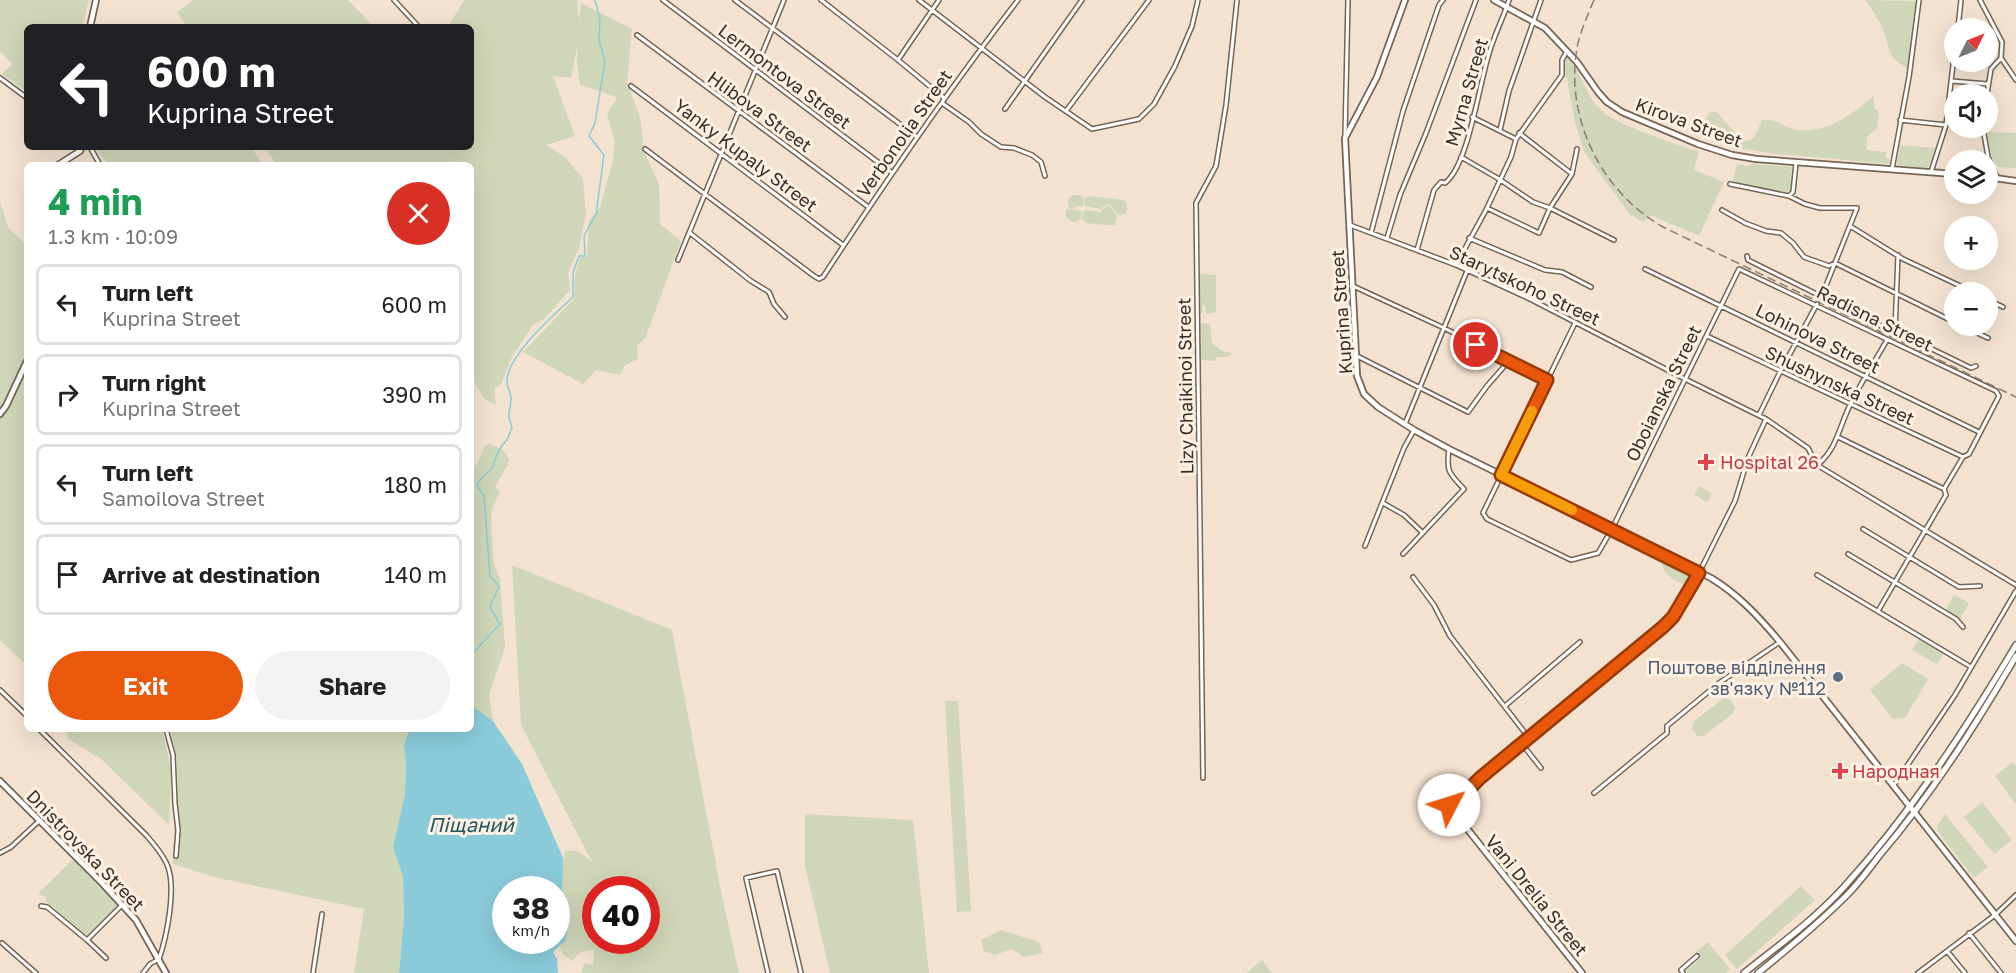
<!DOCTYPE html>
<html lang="en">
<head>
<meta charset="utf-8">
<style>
	:root { --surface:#fff; --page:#f2f2f2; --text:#222; --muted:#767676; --line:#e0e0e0; --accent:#ea580c }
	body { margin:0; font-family:"Golos Text",sans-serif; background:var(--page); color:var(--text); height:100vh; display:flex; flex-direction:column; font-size:22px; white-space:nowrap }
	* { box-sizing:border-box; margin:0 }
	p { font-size:20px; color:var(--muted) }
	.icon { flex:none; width:33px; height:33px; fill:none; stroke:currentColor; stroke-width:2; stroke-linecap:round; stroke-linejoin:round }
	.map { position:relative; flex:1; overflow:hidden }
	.details { position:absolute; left:24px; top:162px; width:450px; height:570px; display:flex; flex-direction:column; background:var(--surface); border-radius:9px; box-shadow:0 6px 24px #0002 }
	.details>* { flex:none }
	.guide { position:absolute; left:24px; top:24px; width:450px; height:126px; border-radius:9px; box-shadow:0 6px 24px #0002; background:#202124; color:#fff; overflow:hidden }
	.needle { width:39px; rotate:47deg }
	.fabs { position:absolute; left:1944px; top:18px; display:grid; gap:12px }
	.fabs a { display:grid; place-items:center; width:54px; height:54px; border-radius:50%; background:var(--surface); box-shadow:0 6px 24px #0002; font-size:30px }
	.speed { position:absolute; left:492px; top:876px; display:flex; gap:12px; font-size:30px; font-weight:700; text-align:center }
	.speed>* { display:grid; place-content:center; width:78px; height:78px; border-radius:50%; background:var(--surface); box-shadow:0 6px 24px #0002; line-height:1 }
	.speed small { font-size:15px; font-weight:400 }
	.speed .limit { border:9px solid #d22; background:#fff; color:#111 }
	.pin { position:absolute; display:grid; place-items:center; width:51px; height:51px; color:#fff; margin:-26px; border:3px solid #fff; border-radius:50%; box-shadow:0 2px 6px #0007 }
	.me { position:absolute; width:66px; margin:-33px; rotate:50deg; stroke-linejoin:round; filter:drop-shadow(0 0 4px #0008) }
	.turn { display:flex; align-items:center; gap:21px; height:126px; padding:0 24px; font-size:27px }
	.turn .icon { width:78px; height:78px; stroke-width:2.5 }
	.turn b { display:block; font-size:42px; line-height:51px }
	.round { display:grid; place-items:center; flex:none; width:63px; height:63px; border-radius:32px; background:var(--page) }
	.headline { display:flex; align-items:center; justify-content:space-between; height:102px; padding:0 24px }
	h1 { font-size:36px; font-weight:700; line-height:45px; color:#1e9e55 }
	.action { display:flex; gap:12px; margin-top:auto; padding:12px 24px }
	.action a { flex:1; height:69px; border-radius:36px; background:var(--accent); color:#fff; font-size:24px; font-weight:700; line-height:69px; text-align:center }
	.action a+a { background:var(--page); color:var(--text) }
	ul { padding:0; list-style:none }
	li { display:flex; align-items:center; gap:18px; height:81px; margin:0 12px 9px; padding:0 12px; border:3px solid var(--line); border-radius:9px }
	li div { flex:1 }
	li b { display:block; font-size:22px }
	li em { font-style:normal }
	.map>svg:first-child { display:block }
	.green { fill:#d0d7b8; fill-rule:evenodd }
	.water { fill:#8acbda; fill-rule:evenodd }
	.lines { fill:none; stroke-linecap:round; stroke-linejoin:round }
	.stream { stroke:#8acbda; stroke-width:1.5 }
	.street-casing { stroke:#746556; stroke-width:6 }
	.secondary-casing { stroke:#746556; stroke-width:8 }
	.primary-casing { stroke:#746556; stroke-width:8 }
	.street { stroke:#fff; stroke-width:3 }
	.secondary { stroke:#fff; stroke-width:4.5 }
	.primary { stroke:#fff; stroke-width:5 }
	.rail { stroke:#877c70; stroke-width:1.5; stroke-dasharray:9 4.5; stroke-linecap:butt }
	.route-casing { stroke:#983908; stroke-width:15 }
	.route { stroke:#ea580c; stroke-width:10 }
	.slow { stroke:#f59e0b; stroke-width:10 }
	.health-dot { fill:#e0444e; stroke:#fef0e2; stroke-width:2 }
	.service-dot { fill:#5c6f8a; stroke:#fef0e2; stroke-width:2 }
	.labels { text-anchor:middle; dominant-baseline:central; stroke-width:6; stroke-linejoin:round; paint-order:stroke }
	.street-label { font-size:18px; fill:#373029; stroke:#fef0e2 }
	.health-label { font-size:18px; fill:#be3a42; stroke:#fef0e2; text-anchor:start }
	.service-label { font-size:18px; fill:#4e5e75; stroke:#fef0e2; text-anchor:end }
	.water-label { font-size:20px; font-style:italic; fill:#225864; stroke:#fef0e2 }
</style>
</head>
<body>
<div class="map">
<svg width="2016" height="973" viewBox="0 0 2016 973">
	<rect width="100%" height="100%" fill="#f3e2d0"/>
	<path class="green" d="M0 0H89L82 27H27V92L2 74 12 64 0 51Z
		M193 0H348L374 27H187L177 12Z
		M464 0H577L579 21 581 3 632 29 627 81 640 117 644 151 659 184 660 224 681 241 645 339 637 345 638 359 625 365 620 375 596 370 583 384 523 352 574 299 575 275 580 258 587 256 589 221 600 207 613 161 615 142 607 114 617 97 580 85 577 63 578 44 571 78 553 76 575 136 546 145 565 157 583 179 586 215 579 248 568 272 570 290 545 318 532 326 512 357 501 384 494 389 496 405 484 399 471 376V165H276L265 147H471V27H448Z
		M1865 0 1916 1 1917 4 1909 69C1886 58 1891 50 1883 30 1879 20 1872 9 1865 0Z
		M1568 57C1581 73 1585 94 1600 109 1614 125 1677 144 1699 152L1694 170 1724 182 1699 236 1650 215 1644 222 1630 215 1585 153 1575 123 1564 62Z
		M1874 96V108L1879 112 1877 128 1867 137 1866 150 1886 152V158L1889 159 1890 164 1777 154 1744 149 1729 144 1710 130 1706 119C1708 113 1711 110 1718 113 1722 120 1729 125 1734 131 1750 151 1755 137 1762 120 1777 118 1780 125 1793 129 1824 136 1851 115 1874 96Z
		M1987 132 2016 133V168L1998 167 1992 157Z
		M1900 145 1936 148 1928 168 1897 165Z
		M94 147H251L263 165H109Z
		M1737 164 1747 166 1752 164 1792 167 1791 191 1785 192 1733 182Z
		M1073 195H1080L1084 198 1083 206 1074 207 1077 209 1069 208C1069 203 1065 200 1073 195Z
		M1089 196 1124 200 1127 204 1126 214 1119 215 1109 204 1101 208 1103 209 1109 205 1117 215 1115 226 1086 223 1082 219 1083 212 1085 210 1100 212 1102 214 1101 209 1084 206 1085 198Z
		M0 202 9 229 27 245V666L0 640Z
		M1069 209 1082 211 1081 219 1076 222 1070 221 1066 216V210Z
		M1200 273 1216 275V312L1206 314 1205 306H1202L1203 313H1199Z
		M1201 323 1210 324 1212 343 1222 351 1232 353 1228 357H1218L1213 361 1201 360Z
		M490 444 503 450 510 460 495 487 500 492 491 511 493 560 500 580 505 648 489 695 493 721 471 705V468L477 464 485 446Z
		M1699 486 1712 493 1708 502 1694 495Z
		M1664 561 1690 573 1693 580 1691 584C1679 586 1666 576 1662 565Z
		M512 565 672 630 720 886 739 973H580L585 963 593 965 594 950C584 951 578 951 573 961L563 955 560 947C568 937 572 920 568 907 566 902 563 899 562 894 560 881 561 864 565 852 579 847 583 856 592 862L521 725ZM596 890H646V940H596Z
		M1954 595 1969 603 1960 619 1945 611Z
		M1919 638 1944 653 1937 664 1912 650Z
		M1902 663 1928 679 1905 718 1893 719 1870 690Z
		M1724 698C1730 699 1734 702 1735 708L1733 713 1704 736H1697L1692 729 1693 722Z
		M945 701H958L971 911 957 912Z
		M67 729H162L171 768 169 825 101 759 68 739Z
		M171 729H410L404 745 406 761 405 794 393 847 403 877 404 917 399 973H354L364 909 214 877 173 864 177 762Z
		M2013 762 2016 766V804L1995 776Z
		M1982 802 2012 840 1994 854 1964 817Z
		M805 814 913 820 929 973H830L805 866Z
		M1945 814 1988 867 1974 878 1938 832 1937 826Z
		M73 859H75L119 904 88 937 46 902V897L38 894Z
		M1801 886 1815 900 1737 969 1725 955Z
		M1001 930 1039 942 1043 953 1024 957 1012 949 995 955 984 951 981 940Z
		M1708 942 1730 969 1726 973H1687L1685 972 1700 959 1696 952Z
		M1262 960 1272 973H1246Z"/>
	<path class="water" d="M471 705 493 721 522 764 563 858 562 894 570 912V919L565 941 553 952 557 959 558 973H399L404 917 403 877 393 847 405 794 406 761 404 745 410 729H471ZM506 890H556V940H506Z"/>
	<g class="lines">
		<path class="stream" d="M471 655 500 624 490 607 499 586 490 576 484 496 477 485 482 477 491 470 499 450 508 438 512 427C506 410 510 416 511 400 512 394 507 388 507 382 506 356 555 314 573 297V273L579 256H585L584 236 596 214 604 155 589 136 595 123 605 61 599 40 600 19 595 0"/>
		<g class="street-casing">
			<path id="street" d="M394 0 419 27
				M663 0 891 172
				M735 0 917 137
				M821 0 898 60 944 98
				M919 0 1045 97 1092 129 1139 119 1154 104 1175 66 1192 26 1198 0
				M1980 0 2002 42 2001 58 2016 80
				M1958 28 1961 0
				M637 35 867 206
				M898 60 939 0
				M0 78 27 98
				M1952 81 1988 84
				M631 86 843 245
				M1987 94 1991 69 2001 58
				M942 103 969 122 981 134 1001 147 1014 148 1032 155 1041 162 1045 176
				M1005 109 1082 0
				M1066 111 1149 0
				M1472 117 1516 139
				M1900 120 1946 125
				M1983 128 1988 157 1997 177
				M1500 130 1509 91 1541 0
				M1519 133 1572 174
				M1345 136 1348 0
				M90 147 100 165
				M645 149 814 276 819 279 823 277C885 182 949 89 1018 0
				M1461 157 1499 179 1533 202 1550 208 1614 240
				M1892 169 1909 77 1919 0
				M1931 172 1946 125 1954 56
				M1730 184 1789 196 1805 204 1820 208H1857L1821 298
				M1789 196 1793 192 1796 163
				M1487 208 1539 233 1550 208 1572 174 1577 149
				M1722 210 1745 223 1766 231 1781 233 1793 243 1804 257 1829 266 1835 263 1954 322
				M1350 225 1456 265 1530 299 1685 379 1766 419 1808 448 1817 465 2016 585
				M1850 226 1903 259 1973 292
				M690 233 751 281 769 292 774 304 785 317
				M1371 233 1403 111 1439 5 1443 0
				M1387 238 1400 195 1426 133 1476 0
				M1469 238 1545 270 1562 272 1591 287
				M1417 250 1434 190 1441 182 1445 183C1468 166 1479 86 1488 57 1493 37 1503 19 1509 0
				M1747 256 1748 260 1885 328 1893 330 1971 368 1976 366
				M678 260 784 0
				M1456 265 1486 210 1511 157 1516 139 1562 75V60L1567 51
				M1645 269 1979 432
				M1353 286 1444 328 1547 380
				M1988 300 2003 307
				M1575 323 1483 513 1487 519 1571 560 1598 553 1612 529 1739 269 1996 391 1999 396 1969 454 1963 457 1944 489 1946 495 1878 611
				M1962 326 1988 338
				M1895 331 1898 255
				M1707 336 1963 457
				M1357 356 1468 412 1487 386 1508 362
				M1759 415 1780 372 1817 304
				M1405 424 1467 271
				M1838 437 1944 489
				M1817 465C1837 450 1840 424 1851 403 1862 381 1875 361 1887 340
				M1383 503 1404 515 1423 533
				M1863 529 1959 587 1980 586
				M1365 546 1404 448 1414 430
				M1403 554 1464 489C1449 473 1446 472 1449 449
				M1848 554 1956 619 1963 627
				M1699 573 1735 501 1748 458 1766 419
				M1817 575 1971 667
				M1413 577 1434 605 1450 636 1529 738
				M0 690 27 716
				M1505 706 1580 642
				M39 729 147 836C155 846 164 855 168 867 176 890 167 936 159 959L150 964 143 973
				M166 729 173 755 175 804 178 830 176 856
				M1522 744 1541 768
				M1203 778 1196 203 1216 166 1226 105 1237 0
				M1894 785 1955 695 2016 591
				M1594 793 1667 733V726L1719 683 1780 642
				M0 853 11 847 39 821
				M41 906 47 907 87 940 122 905
				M1969 933 2001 973
				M87 940 106 958
				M2 943 36 973
				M1947 951 1965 973
				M313 973 322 914
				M768 973 746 878 777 871 801 973
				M1683 973 1681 970 1697 956
				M1918 973 1995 915 2016 895"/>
		</g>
		<g class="secondary-casing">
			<path id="secondary" d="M1405 0 1377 77 1345 138 1357 376 1364 394 1378 407 1414 430 1449 449 1711 578C1739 595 1759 617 1780 642L2016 941
				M1494 0 1545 28 1577 62 1598 92 1607 102 1622 112 1698 144 1732 155 1756 159 1954 174
				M90 27 96 0
				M58 165 80 151 82 147
				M1988 177 2016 181
				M0 414 6 406 27 361
				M0 781 101 882 136 920 166 973
				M1582 973 1461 821 1449 805 1457 801 1480 778 1663 627 1673 618 1699 573"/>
		</g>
		<g class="primary-casing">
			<path id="primary" d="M1744 973C1778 946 1815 919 1844 887 1911 813 1965 730 2016 645
				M1758 973C1789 948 1819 923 1847 895 1859 883 1869 869 1879 856 1932 794 1975 726 2016 656"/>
		</g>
		<use href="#street" class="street"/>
		<use href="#secondary" class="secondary"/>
		<use href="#primary" class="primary"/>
		<path class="rail" d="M1594 0C1588 14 1582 28 1578 43 1563 115 1600 191 1663 227L2016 397"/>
	</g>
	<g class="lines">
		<g class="route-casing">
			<path id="route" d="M1449 805 1457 801 1480 778 1663 627 1673 617 1699 573 1501 475 1547 380 1476 345"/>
		</g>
		<use href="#route" class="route"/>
		<path class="slow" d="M1532 411 1501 475 1572 510"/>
	</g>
	<g class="health-dot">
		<path d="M1703 453h6v6h6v6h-6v6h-6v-6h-6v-6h6z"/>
		<path d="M1837 762h6v6h6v6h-6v6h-6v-6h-6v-6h6z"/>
	</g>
	<circle class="service-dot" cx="1838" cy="677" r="6"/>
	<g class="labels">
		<g class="street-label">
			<text transform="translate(785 76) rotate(37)">Lermontova Street</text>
			<text transform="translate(1466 92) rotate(-74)">Myrna Street</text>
			<text transform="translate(760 111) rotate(36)">Hlibova Street</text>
			<text transform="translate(1689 122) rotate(20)">Kirova Street</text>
			<text transform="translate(904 133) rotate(-55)">Verbonolia Street</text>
			<text transform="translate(746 155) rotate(37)">Yanky Kupaly Street</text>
			<text transform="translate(1525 285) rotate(25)">Starytskoho Street</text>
			<text transform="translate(1341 312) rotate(-94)">Kuprina Street</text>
			<text transform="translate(1875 318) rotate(26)">Radisna Street</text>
			<text transform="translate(1818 338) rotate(26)">Lohinova Street</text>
			<text transform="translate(1840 385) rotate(25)">Shushynska Street</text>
			<text transform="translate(1185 386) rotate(-91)">Lizy Chaikinoi Street</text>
			<text transform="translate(1663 393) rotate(-64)">Oboianska Street</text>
			<text transform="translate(86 850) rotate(46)">Dnistrovska Street</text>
			<text transform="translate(1537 895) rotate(51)">Vani Drelia Street</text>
		</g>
		<g class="health-label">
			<text x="1720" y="462">Hospital 26</text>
			<text x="1852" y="771">Народная</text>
		</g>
		<g class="service-label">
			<text x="1826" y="667">Поштове відділення<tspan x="1826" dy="21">зв'язку №112</tspan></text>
		</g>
		<g class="water-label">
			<text x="471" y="824">Піщаний</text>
		</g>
	</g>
</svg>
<div class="fabs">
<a><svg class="needle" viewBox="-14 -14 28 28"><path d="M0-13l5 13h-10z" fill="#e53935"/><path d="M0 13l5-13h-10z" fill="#767676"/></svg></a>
<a><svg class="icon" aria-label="sound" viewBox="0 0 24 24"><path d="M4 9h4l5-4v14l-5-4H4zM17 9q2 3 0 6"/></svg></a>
<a><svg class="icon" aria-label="layers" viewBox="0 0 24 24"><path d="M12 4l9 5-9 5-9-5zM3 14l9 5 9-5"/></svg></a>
<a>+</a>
<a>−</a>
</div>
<div class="speed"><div>38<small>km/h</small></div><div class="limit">40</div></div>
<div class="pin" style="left:1476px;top:345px;background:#d93025"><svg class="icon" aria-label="arrive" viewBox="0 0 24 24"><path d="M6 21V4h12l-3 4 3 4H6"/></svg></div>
<svg class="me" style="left:1449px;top:805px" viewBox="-20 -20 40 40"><circle r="19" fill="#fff"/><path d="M0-13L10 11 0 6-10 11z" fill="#ea580c"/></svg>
<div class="guide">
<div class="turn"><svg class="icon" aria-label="left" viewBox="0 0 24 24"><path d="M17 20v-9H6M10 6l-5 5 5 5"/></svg><div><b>600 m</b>Kuprina Street</div></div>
</div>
<section class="details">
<div class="headline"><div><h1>4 min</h1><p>1.3 km · 10:09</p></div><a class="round" style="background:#d93025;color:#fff"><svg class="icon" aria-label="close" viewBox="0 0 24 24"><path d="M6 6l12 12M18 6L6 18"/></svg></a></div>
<ul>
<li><svg class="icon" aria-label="left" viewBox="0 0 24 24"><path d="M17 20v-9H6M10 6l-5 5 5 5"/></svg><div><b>Turn left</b><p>Kuprina Street</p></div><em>600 m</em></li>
<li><svg class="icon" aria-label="right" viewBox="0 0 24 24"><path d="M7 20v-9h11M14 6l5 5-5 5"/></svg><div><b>Turn right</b><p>Kuprina Street</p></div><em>390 m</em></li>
<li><svg class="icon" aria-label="left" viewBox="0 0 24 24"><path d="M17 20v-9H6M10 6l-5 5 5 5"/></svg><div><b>Turn left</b><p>Samoilova Street</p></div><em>180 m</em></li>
<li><svg class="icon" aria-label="arrive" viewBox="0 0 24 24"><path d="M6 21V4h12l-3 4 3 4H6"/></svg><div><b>Arrive at destination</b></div><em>140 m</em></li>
</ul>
<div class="action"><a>Exit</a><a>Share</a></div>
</section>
</div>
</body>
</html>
